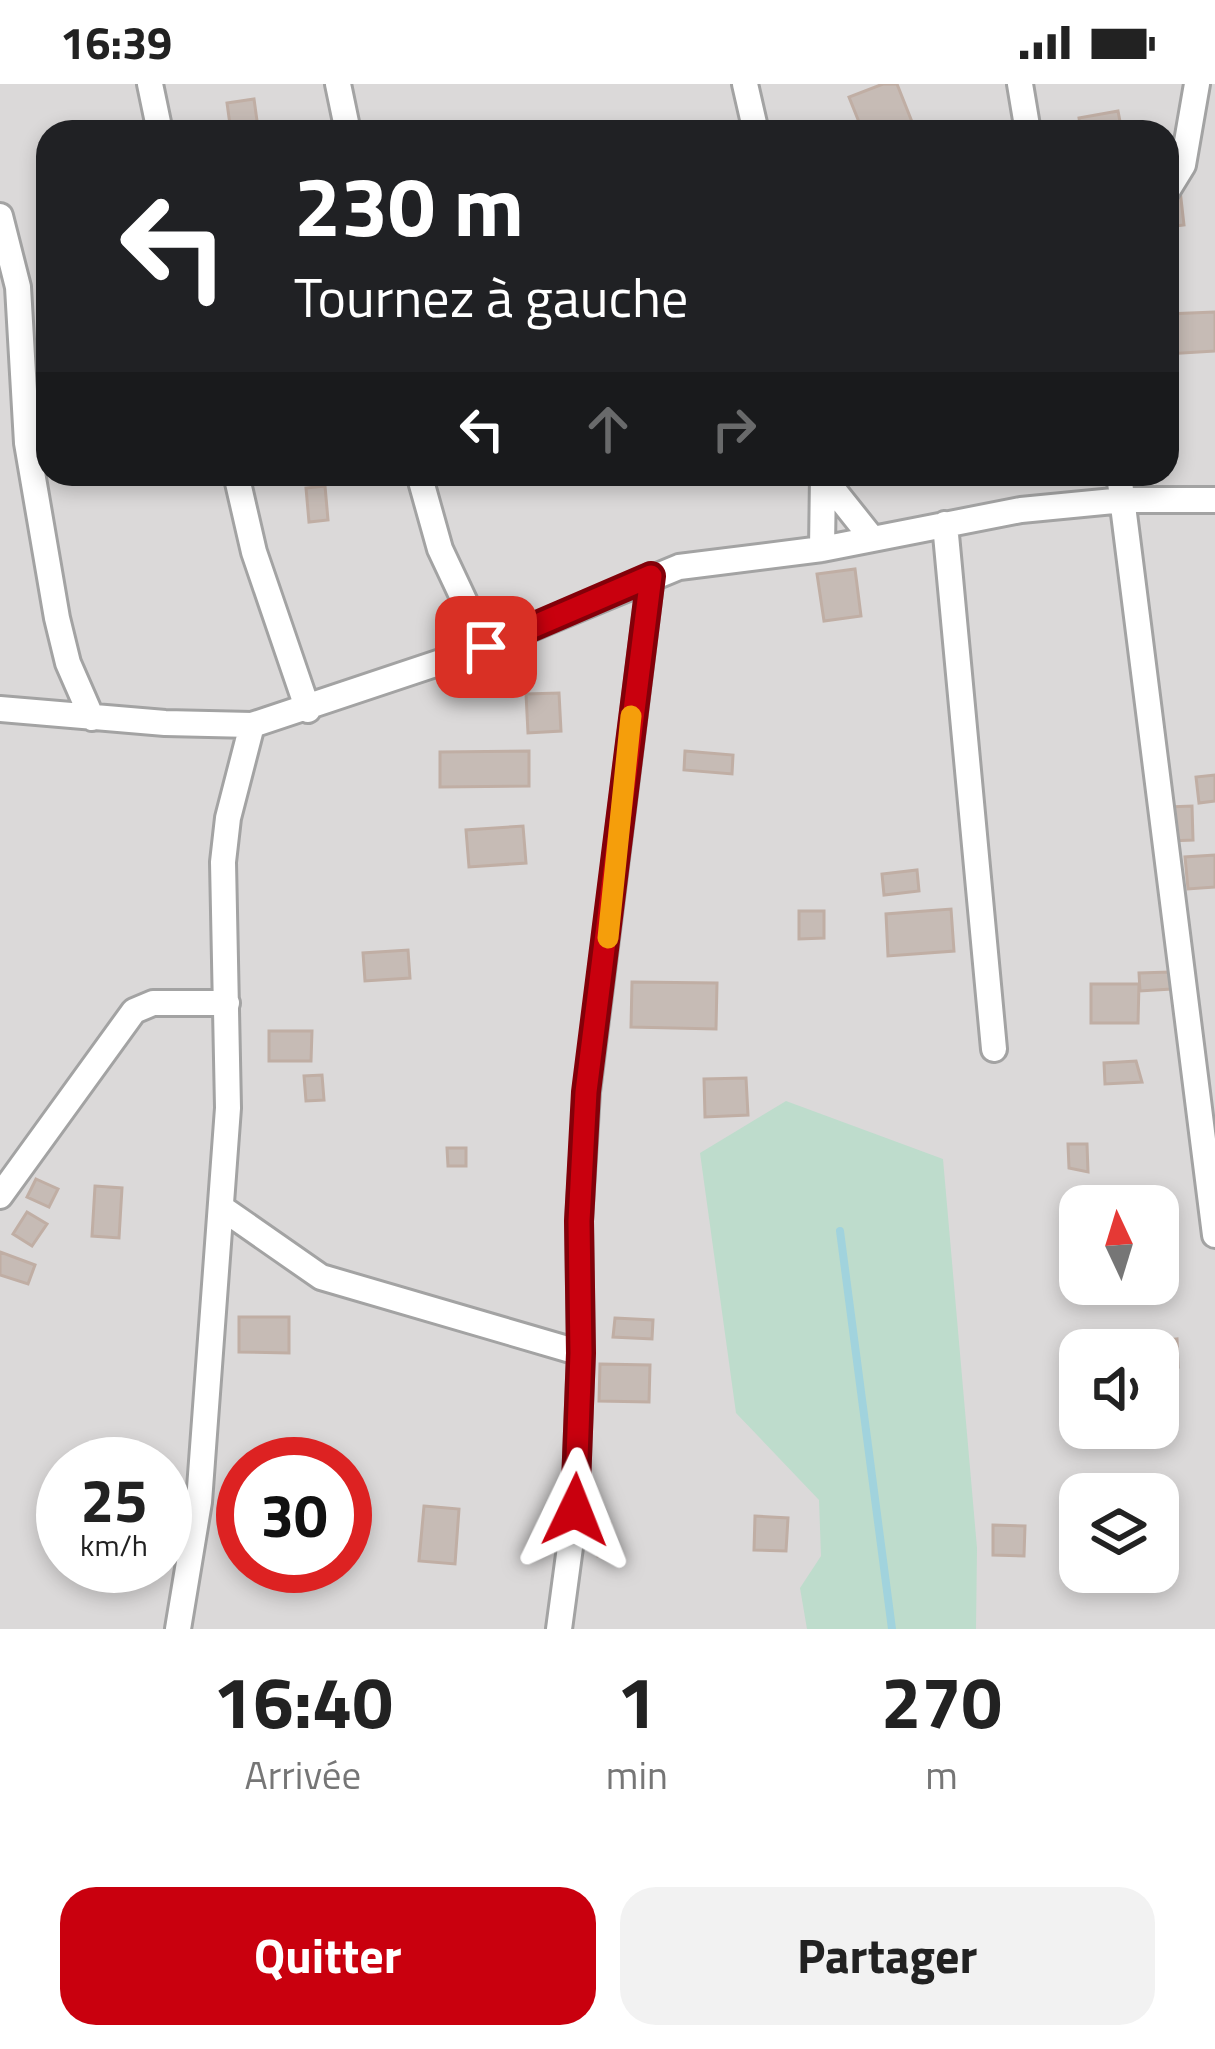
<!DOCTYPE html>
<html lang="fr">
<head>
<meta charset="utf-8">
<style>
	:root { --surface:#fff; --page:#f2f2f2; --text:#222; --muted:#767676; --accent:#c9000e }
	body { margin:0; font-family:"Titillium Web",sans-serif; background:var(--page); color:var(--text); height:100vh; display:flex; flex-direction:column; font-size:45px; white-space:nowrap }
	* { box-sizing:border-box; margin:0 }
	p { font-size:39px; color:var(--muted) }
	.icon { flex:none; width:66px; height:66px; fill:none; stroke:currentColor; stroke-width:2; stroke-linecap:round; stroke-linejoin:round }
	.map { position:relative; height:1545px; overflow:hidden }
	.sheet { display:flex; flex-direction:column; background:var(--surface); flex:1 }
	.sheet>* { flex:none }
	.top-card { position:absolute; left:36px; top:36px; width:1143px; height:366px; border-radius:36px; box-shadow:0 6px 18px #0003; background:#202124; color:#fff; overflow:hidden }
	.needle { width:78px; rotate:356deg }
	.tools { position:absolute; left:1059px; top:1101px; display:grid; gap:24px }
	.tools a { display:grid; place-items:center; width:120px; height:120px; border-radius:24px; background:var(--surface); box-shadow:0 6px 18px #0003; font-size:60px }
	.speed { position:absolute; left:36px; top:1353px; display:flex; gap:24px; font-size:60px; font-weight:700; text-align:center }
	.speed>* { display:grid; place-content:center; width:156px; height:156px; border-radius:50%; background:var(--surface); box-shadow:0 6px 18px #0003; line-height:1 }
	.speed small { font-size:30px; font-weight:400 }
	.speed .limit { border:18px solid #d22; background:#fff; color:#111 }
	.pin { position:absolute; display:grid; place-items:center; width:102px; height:102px; color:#fff; margin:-51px; border-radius:24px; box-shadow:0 6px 18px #0006 }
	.me { position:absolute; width:132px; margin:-66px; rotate:2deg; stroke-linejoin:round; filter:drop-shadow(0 0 9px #0008) }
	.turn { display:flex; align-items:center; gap:42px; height:252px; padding:0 60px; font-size:54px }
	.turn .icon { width:156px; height:156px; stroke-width:2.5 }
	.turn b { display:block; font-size:84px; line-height:102px }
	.lanes { display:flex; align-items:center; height:114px; padding:0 60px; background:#0003; justify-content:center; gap:60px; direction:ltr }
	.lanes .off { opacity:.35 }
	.eta { display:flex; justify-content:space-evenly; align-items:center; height:204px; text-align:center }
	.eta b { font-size:72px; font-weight:700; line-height:84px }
	.button { display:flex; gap:24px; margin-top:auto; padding:24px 60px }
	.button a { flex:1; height:138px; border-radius:36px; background:var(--accent); color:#fff; font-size:48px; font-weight:700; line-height:138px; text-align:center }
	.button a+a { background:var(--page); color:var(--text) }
	.status { display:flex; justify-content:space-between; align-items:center; height:84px; padding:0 60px; background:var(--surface); direction:ltr }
	.status svg { height:33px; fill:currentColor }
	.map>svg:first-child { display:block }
	.residential { fill:#dbd9d9; fill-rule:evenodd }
	.wetland { fill:#bedccc }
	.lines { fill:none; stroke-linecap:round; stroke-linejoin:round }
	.stream { stroke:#a1d3dd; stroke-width:8 }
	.building { fill:#c6bbb5; stroke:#c0aea4; stroke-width:3 }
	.minor-casing { stroke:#a3a3a3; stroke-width:30 }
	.minor { stroke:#fff; stroke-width:24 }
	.route-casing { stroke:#830009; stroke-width:30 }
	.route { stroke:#c9000e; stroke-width:21 }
	.slow { stroke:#f59e0b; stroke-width:21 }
</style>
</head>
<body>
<div class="status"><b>16:39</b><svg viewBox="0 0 49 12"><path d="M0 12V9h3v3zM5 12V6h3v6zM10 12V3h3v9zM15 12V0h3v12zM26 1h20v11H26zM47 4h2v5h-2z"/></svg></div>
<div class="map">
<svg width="1215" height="1545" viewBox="0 0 1215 1545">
	<rect width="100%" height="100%" fill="#eee9e2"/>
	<path class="residential" d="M0 0H1215V1545H0ZM48 48H1167V390H48ZM1080 1122H1158V1200H1080ZM1080 1266H1158V1344H1080ZM63 1380H165V1482H63ZM243 1380H345V1482H243ZM1080 1410H1158V1488H1080Z"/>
	<path class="wetland" d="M786 1017 943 1075 977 1464 976 1545H807L800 1504 821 1472 819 1416 736 1329 700 1069Z"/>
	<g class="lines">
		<path class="stream" d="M840 1147 892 1545"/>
	</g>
	<path class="building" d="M883 0H897L916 48H863L849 13Z
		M254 15 258 44 231 48 227 19Z
		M1118 27 1122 48H1081L1079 34Z
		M1180 106 1184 141 1167 143V108Z
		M1215 228V267L1167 270V230Z
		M325 402 328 436 309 438 306 404Z
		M855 485 861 532 824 537 817 490Z
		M559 609 561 647 528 649 526 610Z
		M529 667V702L440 703V668Z
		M685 667 733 671 732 690 684 686Z
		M1215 691V717L1199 719 1196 693Z
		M1192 722 1193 756 1169 757 1168 723Z
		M523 742 526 779 469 783 466 746Z
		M1215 771V803L1188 805 1185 773Z
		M917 786 919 807 884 811 882 790Z
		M951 825 954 867 888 872 886 830Z
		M799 827H824V854L799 855Z
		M408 866 410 894 365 897 363 869Z
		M1170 888 1171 905 1140 907 1139 889Z
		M632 898 717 899 716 945 631 943Z
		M1091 900H1139L1138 939H1091Z
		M269 947H312L311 977H269Z
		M1136 977 1142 998 1105 1000 1104 979Z
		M322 991 324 1016 306 1017 304 992Z
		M746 994 748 1031 705 1033 704 995Z
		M1068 1060H1087L1088 1088 1069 1084Z
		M447 1064H466V1082H448Z
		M36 1095 58 1105 49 1123 27 1113Z
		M95 1102 122 1104 119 1154 92 1152Z
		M27 1128 47 1140 32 1162 13 1150Z
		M1171 1135 1175 1172 1158 1174V1137Z
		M0 1168 35 1181 28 1200 0 1191Z
		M239 1233H289V1269L239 1268Z
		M615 1234 653 1236 652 1255 613 1253Z
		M1177 1255 1178 1283 1158 1284V1266H1148V1258Z
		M600 1280 650 1281 649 1318 599 1317Z
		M424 1422 459 1425 455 1480 419 1477Z
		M755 1432 788 1434 786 1467 754 1466Z
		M610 1439 613 1471 598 1472 595 1440Z
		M993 1441 1025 1442 1024 1472 993 1471Z"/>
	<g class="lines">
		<g class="minor-casing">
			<path id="minor" d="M150 0 160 48
				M338 0 348 48
				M745 0 756 48
				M1020 0 1028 48
				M1167 107 1183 81 1197 0
				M0 132 18 203 27 359 57 534 68 579 92 634
				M236 390 254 468 308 626
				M419 390 440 465 486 563
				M1119 390 1215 1151
				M824 394 871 453
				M945 440 994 965
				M822 465 823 392
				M0 625 165 639 252 641 486 563 679 483 822 465 1021 426 1124 416H1215
				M0 1112 134 927 153 919H227
				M222 1124 321 1193 581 1269
				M178 1545 199 1418 228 1024 223 778 228 734 252 641
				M559 1545 575 1426 581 1269 579 1137 587 1008 651 492"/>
		</g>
		<use href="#minor" class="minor"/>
	</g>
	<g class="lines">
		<g class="route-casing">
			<path id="route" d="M486 563 651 492 586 1008 579 1137 581 1269 575 1426"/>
		</g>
		<use href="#route" class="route"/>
		<path class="slow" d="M608 854 631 632"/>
	</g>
</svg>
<div class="tools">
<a><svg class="needle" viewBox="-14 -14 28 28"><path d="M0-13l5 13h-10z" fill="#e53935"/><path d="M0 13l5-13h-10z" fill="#767676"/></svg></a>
<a><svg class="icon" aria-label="sound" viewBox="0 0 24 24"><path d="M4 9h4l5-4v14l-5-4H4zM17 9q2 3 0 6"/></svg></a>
<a><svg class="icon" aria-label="layers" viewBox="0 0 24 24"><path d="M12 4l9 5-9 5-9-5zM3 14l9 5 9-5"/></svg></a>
</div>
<div class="speed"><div>25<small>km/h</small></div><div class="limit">30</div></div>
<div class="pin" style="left:486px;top:563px;background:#d93025"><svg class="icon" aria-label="arrive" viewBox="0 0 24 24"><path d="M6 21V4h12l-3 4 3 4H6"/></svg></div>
<svg class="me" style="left:575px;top:1426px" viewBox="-20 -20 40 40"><path d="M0-17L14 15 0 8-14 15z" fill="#c9000e" stroke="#fff" stroke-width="4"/></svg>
<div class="top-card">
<div class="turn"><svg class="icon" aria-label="left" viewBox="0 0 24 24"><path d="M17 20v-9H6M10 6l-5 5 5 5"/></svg><div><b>230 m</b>Tournez à gauche</div></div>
<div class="lanes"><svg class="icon" aria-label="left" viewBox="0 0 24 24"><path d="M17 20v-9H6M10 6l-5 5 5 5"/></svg><svg class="icon off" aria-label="ahead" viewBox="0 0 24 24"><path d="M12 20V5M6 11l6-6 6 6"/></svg><svg class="icon off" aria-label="right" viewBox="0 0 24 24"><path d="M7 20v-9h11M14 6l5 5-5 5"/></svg></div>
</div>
</div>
<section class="sheet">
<div class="eta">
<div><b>16:40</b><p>Arrivée</p></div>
<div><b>1</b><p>min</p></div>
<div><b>270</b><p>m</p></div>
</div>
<div class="button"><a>Quitter</a><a>Partager</a></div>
</section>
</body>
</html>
